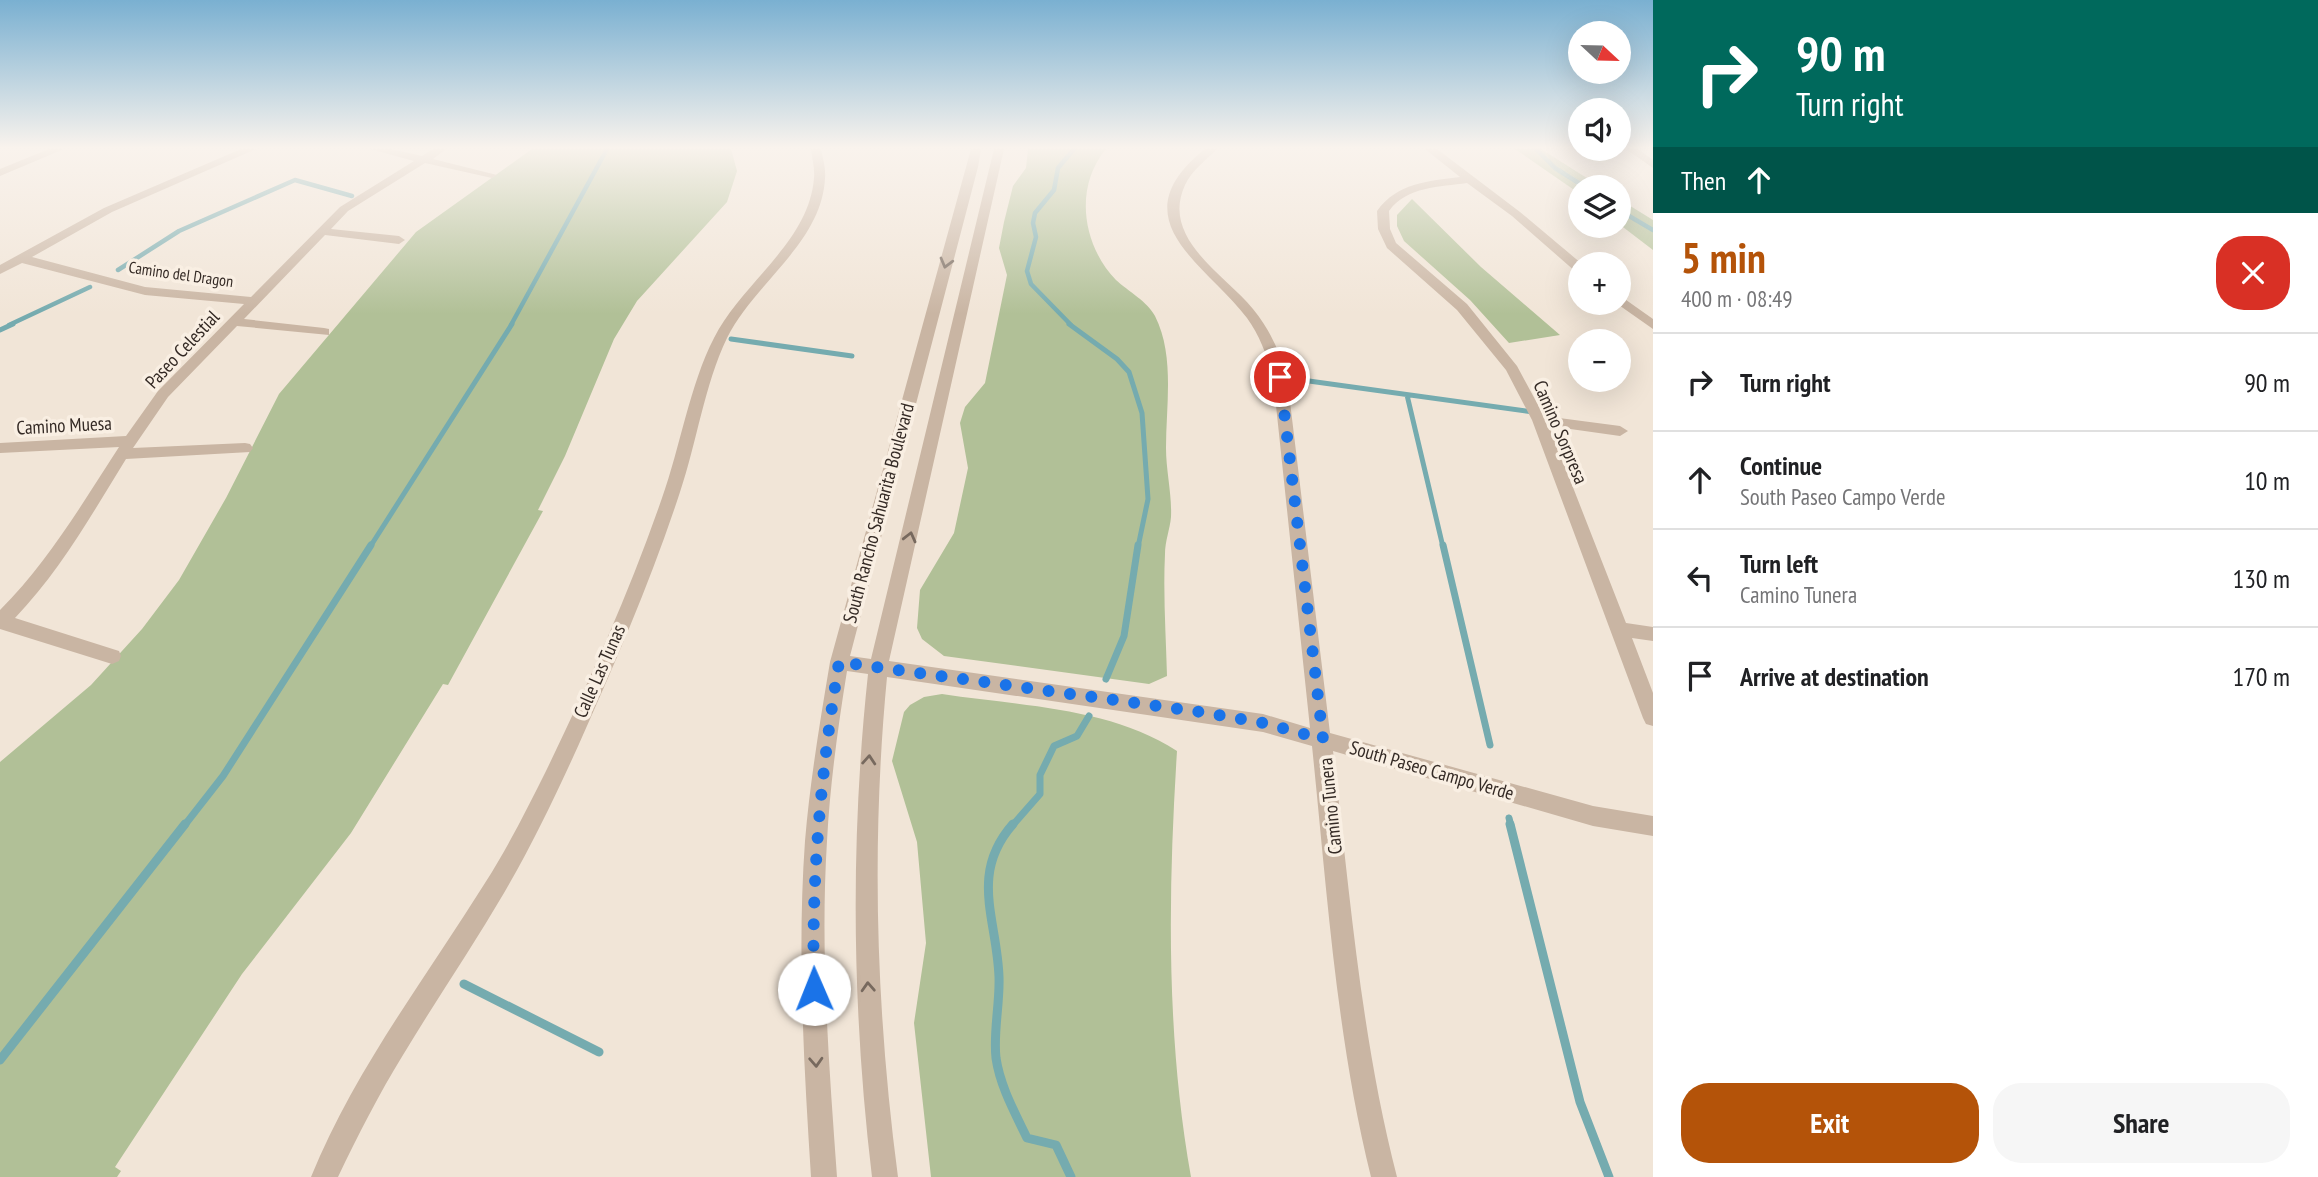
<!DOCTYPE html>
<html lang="en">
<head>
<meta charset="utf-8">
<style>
	:root { --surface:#fff; --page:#f6f6f6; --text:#202124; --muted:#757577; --line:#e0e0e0; --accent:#b45309 }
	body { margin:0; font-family:"PT Sans Narrow",sans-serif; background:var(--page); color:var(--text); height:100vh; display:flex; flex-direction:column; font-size:26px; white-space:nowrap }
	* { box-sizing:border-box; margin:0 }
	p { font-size:23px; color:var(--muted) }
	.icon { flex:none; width:38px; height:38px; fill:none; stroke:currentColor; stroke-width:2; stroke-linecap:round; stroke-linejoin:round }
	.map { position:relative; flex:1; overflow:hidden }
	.panel { display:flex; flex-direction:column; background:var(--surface); width:665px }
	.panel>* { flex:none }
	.banner { background:#00695c; color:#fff; overflow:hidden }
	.needle { width:46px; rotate:112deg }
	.tools { position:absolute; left:1568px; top:21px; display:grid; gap:14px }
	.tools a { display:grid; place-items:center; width:63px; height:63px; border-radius:50%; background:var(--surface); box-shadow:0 7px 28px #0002; font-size:35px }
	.pin { position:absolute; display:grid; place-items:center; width:60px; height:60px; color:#fff; margin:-30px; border:4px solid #fff; border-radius:50%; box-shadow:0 2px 7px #0007 }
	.me { position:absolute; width:77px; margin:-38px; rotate:359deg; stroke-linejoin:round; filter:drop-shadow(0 0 5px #0008) }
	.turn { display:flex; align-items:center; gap:24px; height:147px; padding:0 28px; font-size:32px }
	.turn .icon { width:91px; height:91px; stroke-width:2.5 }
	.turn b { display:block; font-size:49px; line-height:60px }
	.then { display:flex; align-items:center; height:66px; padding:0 28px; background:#0003; gap:14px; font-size:26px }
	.round { display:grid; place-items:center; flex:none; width:74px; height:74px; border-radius:28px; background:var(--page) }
	.summary { display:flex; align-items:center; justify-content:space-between; height:119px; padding:0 28px }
	h1 { font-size:42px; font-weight:800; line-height:52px; color:var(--accent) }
	.action { display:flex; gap:14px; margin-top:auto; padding:14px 28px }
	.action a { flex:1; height:80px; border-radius:28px; background:var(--accent); color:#fff; font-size:28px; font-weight:800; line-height:80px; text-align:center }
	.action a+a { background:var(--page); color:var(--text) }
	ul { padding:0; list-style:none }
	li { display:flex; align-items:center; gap:21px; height:98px; padding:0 28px; border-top:2px solid var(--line) }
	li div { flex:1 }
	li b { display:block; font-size:26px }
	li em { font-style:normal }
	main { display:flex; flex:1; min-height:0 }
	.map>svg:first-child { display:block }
	.green { fill:#b1c097 }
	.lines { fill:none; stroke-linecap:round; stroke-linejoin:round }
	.stream-far3 { stroke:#75abaf; stroke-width:4.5 }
	.stream-far2 { stroke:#75abaf; stroke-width:5 }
	.stream-far1 { stroke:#75abaf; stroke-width:7 }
	.stream { stroke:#75abaf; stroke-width:9 }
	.minor { fill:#c9b5a3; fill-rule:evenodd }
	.oneway { stroke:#77695e }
	.route { stroke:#1a73e8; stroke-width:12; stroke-dasharray:0 21.6 }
	.labels { text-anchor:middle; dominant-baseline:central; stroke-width:7; stroke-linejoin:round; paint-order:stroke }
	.far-street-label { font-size:16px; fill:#342a25; stroke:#f9efe3 }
	.street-label { font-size:19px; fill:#342a25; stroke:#f9efe3 }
</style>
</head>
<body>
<main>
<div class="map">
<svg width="1653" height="1177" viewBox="0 0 1653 1177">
	<rect width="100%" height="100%" fill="#f1e5d7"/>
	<path class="green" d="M532 149H731L737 171 727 202 637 301 614 339 565 456 538 510 543 511 448 685 443 684 351 833 242 974 115 1167 121 1171 117 1177H0V762L91 685 142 629 179 580 226 498 279 394 416 232Z
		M1028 149H1106C1074 187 1082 245 1116 280 1128 291 1148 302 1155 316 1175 356 1166 405 1166 448 1166 471 1172 494 1171 517 1170 529 1165 541 1165 554 1163 594 1166 636 1167 676L1149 684 944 656 922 639 917 628 920 590 954 533 968 468 960 423 965 407 985 383 1007 275 999 248 1004 222 1013 186 1026 168Z
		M1515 149H1541L1601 187H1580V194Z
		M1412 199 1481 267 1560 335 1509 343 1470 300 1404 241 1397 226V215Z
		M1619 199 1653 220V250L1619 224Z
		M942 694C1021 706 1110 707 1177 751 1168 893 1166 1037 1191 1177H931L914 1023 926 943 917 842 892 761 904 712 910 705 924 697Z"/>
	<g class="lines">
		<path class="stream-far3" d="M1536 149 1555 168 1585 187
			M1619 210 1653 230
			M118 270 179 231 295 180 352 196
			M9 325 90 287
			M511 325 607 149
			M1071 325 1031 284 1027 271 1036 237 1033 223 1035 213 1054 190 1058 168 1074 149"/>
		<path class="stream-far2" d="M1069 324 1117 359 1129 372 1142 413 1148 499 1138 547
			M0 330 13 324
			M731 339 852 356
			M1280 377 1533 412
			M1407 395 1443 547
			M370 547 512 324"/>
		<path class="stream-far1" d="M1443 545 1490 745
			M1106 679 1124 636 1138 545
			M1509 818 1511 826
			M184 826 223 776 371 545
			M1012 826 1040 794V775L1054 746 1077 736 1089 716"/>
		<path class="stream" d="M1013 824C969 874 997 919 999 977 1000 1004 993 1032 996 1058 1000 1086 1015 1113 1027 1138L1056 1145 1071 1177
			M1510 824 1580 1102 1609 1177
			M464 984 599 1052
			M0 1060 185 824"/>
		<path class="minor" d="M49 149H64L0 176V169Z
			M241 149H256L112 212 32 257 145 287 251 297 340 207 414 161 370 149H391L422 156 433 149H446L433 159 497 175 492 178 425 163 348 211 331 229 399 236 405 240 399 244 325 235 244 319 324 328 329 329V335L237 326 168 397 133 448 245 443 250 444 253 448 250 452 126 459C92 514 60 571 15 618L119 651 121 656 119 661 112 664 0 629V610C48 562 82 504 119 447L0 453V443L126 436 158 391 244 304 145 295 22 263 0 274V265L104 208Z
			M811 149H821C823 159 826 169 825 178 822 243 754 283 727 338 704 386 697 442 680 492 652 578 616 661 579 744 556 795 532 845 504 893 472 948 436 1000 403 1055 379 1094 358 1135 338 1177H311C354 1071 425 979 485 883 508 847 527 809 546 771 589 682 630 591 662 498 680 448 690 384 714 338 741 283 809 243 814 178 815 169 812 159 811 149Z
			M971 149H981L978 167 850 656 871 659 994 149H1004L889 661 1263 714 1310 728 1273 377C1267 356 1260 336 1247 318 1205 263 1117 219 1205 149H1217C1205 161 1192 170 1185 185 1160 239 1226 275 1253 309 1270 330 1280 352 1287 377L1330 733 1593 806 1653 816V836L1593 826 1333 751C1350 894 1361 1038 1397 1177H1371C1336 1036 1327 890 1312 746L1263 732 887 677C871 845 876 1010 898 1177H872C852 1009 850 843 868 674L847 671C838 727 830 784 827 841 820 953 829 1065 837 1177H811C804 1065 797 953 805 841 810 781 820 722 830 662Z
			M1425 149H1437L1520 212 1582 264 1580 273 1576 272 1512 216 1467 183C1440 187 1407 186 1389 211L1390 229 1396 243 1467 304 1517 366 1544 416 1620 426 1628 431 1620 436 1549 426 1626 623 1653 627V641L1632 638 1653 693V726L1646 724 1643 718 1532 420 1506 370 1457 310 1387 248 1378 229 1377 211C1397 183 1428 181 1460 177Z
			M1626 149H1638L1653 160V168Z
			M1619 295 1653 319V329L1616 303H1619Z"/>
	</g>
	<defs><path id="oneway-chevron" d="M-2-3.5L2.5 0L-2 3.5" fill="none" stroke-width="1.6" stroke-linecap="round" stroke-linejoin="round" transform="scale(1.75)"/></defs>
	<g class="oneway">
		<use href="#oneway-chevron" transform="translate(946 263) rotate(105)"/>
		<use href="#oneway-chevron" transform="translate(910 537) rotate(-76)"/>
		<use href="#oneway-chevron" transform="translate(869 760) rotate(-86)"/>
		<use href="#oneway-chevron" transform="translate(868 987) rotate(-93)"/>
		<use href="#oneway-chevron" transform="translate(816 1062) rotate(87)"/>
	</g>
	<linearGradient id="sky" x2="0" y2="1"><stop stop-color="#7ab0d1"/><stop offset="0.47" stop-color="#f9f3ed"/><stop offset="1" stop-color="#f9f3ed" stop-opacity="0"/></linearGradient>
	<rect width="1653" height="314" fill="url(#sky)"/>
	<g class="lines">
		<path class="route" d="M814 989C811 879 821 771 839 662L1201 712 1263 723 1323 739 1280 377"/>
	</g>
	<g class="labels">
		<g class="far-street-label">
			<text transform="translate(181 274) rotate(8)">Camino del Dragon</text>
		</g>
		<g class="street-label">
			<text transform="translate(182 349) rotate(-47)">Paseo Celestial</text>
			<text transform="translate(64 425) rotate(-3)">Camino Muesa</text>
			<text transform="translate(1561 432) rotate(67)">Camino Sorpresa</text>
			<text transform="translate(878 513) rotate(-75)">South Rancho Sahuarita Boulevard</text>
			<text transform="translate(599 671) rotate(-66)">Calle Las Tunas</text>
			<text transform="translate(1432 770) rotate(16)">South Paseo Campo Verde</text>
			<text transform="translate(1330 806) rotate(-96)">Camino Tunera</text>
		</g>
	</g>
</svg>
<div class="tools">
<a><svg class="needle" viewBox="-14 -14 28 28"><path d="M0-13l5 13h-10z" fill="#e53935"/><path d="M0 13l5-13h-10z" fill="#757577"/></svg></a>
<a><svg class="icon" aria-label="sound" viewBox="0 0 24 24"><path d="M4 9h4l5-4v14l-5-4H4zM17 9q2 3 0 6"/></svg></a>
<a><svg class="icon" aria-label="layers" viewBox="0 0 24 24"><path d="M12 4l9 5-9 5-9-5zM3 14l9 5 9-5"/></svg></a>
<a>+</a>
<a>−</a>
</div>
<div class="pin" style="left:1280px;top:377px;background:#d93025"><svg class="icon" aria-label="arrive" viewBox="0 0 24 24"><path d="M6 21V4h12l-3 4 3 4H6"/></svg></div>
<svg class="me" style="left:814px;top:989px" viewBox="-20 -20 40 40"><circle r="19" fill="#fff"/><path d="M0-13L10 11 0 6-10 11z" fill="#1a73e8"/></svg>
</div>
<section class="panel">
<div class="banner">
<div class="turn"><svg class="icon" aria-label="right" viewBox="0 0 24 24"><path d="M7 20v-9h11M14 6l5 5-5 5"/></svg><div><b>90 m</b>Turn right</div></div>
<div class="then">Then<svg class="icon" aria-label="ahead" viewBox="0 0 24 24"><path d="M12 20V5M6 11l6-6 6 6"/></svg></div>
</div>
<div class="summary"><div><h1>5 min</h1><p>400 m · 08:49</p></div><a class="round" style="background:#d93025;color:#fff"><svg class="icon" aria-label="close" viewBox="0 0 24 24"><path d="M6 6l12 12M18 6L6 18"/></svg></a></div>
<ul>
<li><svg class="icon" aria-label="right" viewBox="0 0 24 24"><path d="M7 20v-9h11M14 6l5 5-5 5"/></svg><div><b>Turn right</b></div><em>90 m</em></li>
<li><svg class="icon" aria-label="ahead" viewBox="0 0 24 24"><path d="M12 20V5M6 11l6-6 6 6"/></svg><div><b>Continue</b><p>South Paseo Campo Verde</p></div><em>10 m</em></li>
<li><svg class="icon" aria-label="left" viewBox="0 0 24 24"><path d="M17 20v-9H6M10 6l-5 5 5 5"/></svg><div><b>Turn left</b><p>Camino Tunera</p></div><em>130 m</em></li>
<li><svg class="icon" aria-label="arrive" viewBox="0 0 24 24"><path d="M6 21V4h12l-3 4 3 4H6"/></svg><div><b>Arrive at destination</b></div><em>170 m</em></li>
</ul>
<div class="action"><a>Exit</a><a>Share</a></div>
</section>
</main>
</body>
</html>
